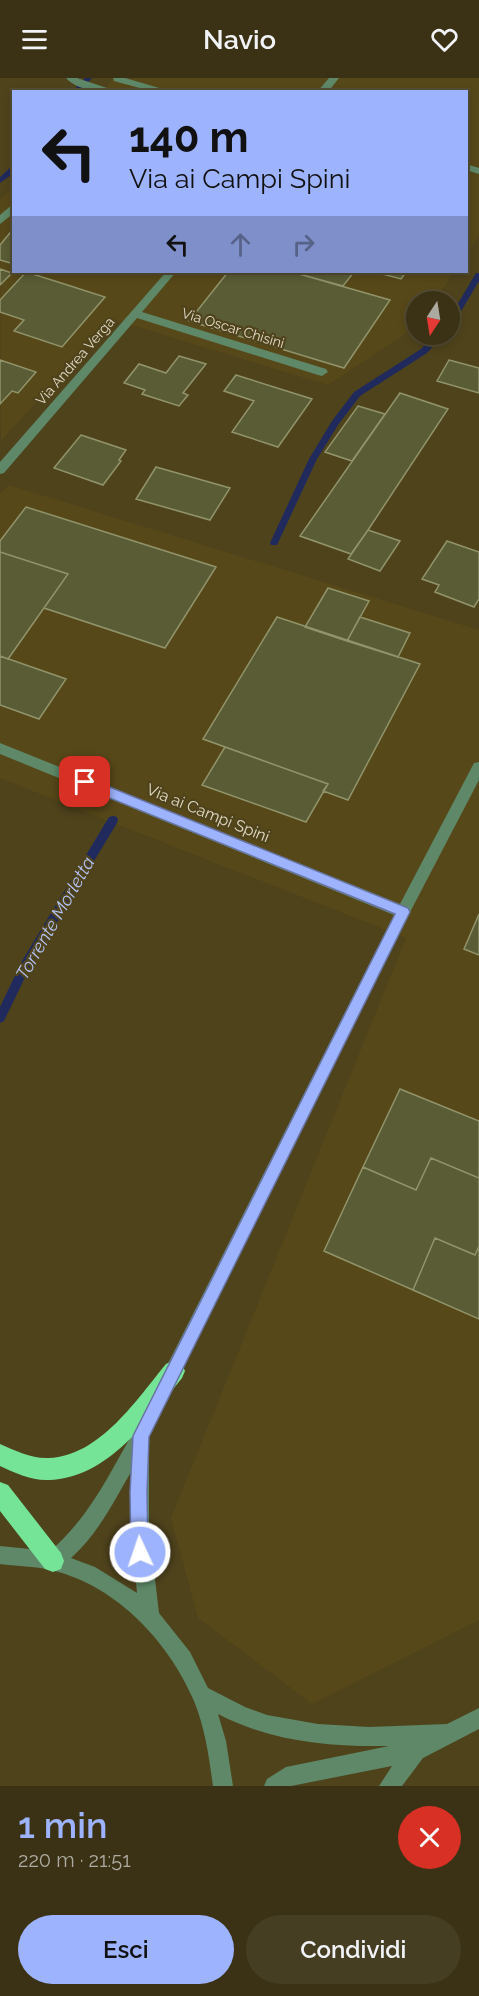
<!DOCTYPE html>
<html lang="it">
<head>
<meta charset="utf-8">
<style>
	:root { --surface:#3b3215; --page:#463e22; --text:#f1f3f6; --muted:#acaaa0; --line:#544d34; --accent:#9eb3fd }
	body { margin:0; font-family:Raleway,sans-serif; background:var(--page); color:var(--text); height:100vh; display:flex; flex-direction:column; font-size:22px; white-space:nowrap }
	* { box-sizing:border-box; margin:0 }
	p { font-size:20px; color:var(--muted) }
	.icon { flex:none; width:33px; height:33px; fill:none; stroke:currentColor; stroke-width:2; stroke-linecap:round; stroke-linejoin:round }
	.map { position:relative; height:1708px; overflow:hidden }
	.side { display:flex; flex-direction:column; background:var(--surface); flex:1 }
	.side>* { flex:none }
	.hud { position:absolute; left:12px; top:12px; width:456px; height:183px; border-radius:0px; box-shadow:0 3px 9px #0003,0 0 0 2px var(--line); background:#9eb3fd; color:#111; overflow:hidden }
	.needle { width:39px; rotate:192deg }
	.controls { position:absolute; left:406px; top:213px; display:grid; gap:12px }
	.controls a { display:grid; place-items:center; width:54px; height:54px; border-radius:50%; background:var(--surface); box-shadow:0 3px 9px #0003,0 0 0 2px var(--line); font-size:30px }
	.pin { position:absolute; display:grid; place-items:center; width:51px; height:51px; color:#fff; margin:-26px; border-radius:12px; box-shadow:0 3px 9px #0006 }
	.me { position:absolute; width:66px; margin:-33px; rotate:357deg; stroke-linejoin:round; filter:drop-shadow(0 0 4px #0008) }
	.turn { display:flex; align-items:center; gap:21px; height:126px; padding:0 18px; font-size:27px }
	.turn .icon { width:78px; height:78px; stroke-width:2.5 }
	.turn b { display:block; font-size:42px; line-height:51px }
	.lanes { display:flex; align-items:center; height:57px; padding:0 18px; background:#0003; justify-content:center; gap:30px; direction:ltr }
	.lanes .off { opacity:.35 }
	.round { display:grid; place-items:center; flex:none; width:63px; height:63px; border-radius:32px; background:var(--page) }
	.summary { display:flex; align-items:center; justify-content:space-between; height:102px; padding:0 18px }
	h1 { font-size:36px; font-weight:600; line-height:45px; color:var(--accent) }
	.primary-button { display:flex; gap:12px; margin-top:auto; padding:12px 18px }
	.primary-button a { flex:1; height:69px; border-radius:36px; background:var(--accent); color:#111; font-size:24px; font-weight:600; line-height:69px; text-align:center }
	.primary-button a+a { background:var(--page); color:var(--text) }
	header { display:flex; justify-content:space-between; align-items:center; height:78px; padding:0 18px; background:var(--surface); font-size:27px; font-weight:600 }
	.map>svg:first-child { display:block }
	.built { fill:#574819 }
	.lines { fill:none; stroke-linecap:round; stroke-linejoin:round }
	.stream { fill:#202a5d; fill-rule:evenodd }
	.building { fill:#5a5c35; stroke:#91946a; stroke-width:1.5 }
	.minor { fill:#5e8868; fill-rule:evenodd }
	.highway { fill:#75e496; fill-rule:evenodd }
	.route { fill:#9eb3fd; stroke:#6774a4; stroke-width:1.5 }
	.labels { text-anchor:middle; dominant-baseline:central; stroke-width:4.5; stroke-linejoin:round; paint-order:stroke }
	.far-street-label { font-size:14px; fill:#e1dac5; stroke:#4f431c }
	.street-label { font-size:16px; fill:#e1dac5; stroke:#4f431c }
	.water-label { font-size:18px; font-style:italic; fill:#b4c3f5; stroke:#4f431c }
</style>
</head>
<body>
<header><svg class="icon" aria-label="menu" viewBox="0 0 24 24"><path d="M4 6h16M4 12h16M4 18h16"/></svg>Navio<svg class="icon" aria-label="heart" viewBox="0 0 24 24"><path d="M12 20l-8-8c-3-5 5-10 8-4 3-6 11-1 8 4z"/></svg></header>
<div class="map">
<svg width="479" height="1708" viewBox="0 0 479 1708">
	<rect width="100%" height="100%" fill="#4f431c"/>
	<path class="built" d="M114 0H479V157L467 175 466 14H102Z
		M13 108 14 194H454L434 223 417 224V248L328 307 112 241 1 363 0 123Z
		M9 407 479 552V1542L312 1626 198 1540 171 1440 406 860 0 700V415Z"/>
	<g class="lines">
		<path class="stream" d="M85 0H92L79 14H72Z
			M11 89H14V95L0 105V99Z
			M476 195H479V203L454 245 450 247V239Z
			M435 256H444L427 275 360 318 338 347 317 381 277 467H271L270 465 309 381 332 343 354 314 421 271Z
			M113 738 117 739 118 742 117 745 30 889 4 943 0 945V929L22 883 109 739Z"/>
	</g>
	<path class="building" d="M14 150V186L0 182V167Z
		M0 191 12 195 0 207Z
		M26 194 58 204 105 219 62 269 14 253 24 242 0 234V222Z
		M228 194H292L390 222 344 290 189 243Z
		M292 194H354L343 208Z
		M375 194H406L401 201Z
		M179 278 206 286 183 315 188 317 179 328 142 316 145 312 124 305 139 286 166 295Z
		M0 282 36 294 18 315 12 313 0 326Z
		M449 282 479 290V315L437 303Z
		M236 297 312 321 278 369 232 354 254 323 224 313Z
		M400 315 448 331 368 452 351 476 300 458Z
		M358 328 385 336 352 383 325 374Z
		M81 357 126 372 119 382 121 383 103 407 54 390Z
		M156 389 230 410 210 442 136 421Z
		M26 429 216 489 165 570 44 530 68 496 0 474V463Z
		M368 452 400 463 380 493 348 481Z
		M447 463 479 474V521L474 529 435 514 439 507 422 501Z
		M0 474 68 496 8 581 0 578Z
		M328 510 369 523 347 563 305 549Z
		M277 539 420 586 348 722 323 713 328 706 203 661Z
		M360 539 410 555 398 579 347 563Z
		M0 578 66 601 39 641 0 627Z
		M225 669 328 706 306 744 202 707Z
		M479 836V877L464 871Z
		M400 1011 479 1043V1100L431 1080 416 1112 363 1089Z
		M431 1080 479 1100V1168L475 1177 435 1160 413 1212 324 1173 363 1089 416 1112Z
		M435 1160 475 1177 479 1168V1241L413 1212Z"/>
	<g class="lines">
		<path class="minor" d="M66 0H77L119 14C102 14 77 13 66 0Z
			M113 0H125L173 14H154L114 3Z
			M329 0H339L328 14H317Z
			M466 86 479 90V96L466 92Z
			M14 125V135L0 146V137Z
			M166 194H176L142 234 326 291 328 294 322 298 318 297 137 240 4 395 0 396V384Z
			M0 665 400 826 474 685 479 684V702L408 838 149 1359V1450L159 1535 190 1574 208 1610 245 1629 267 1637 318 1646 369 1649 447 1646 479 1630V1651L423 1680 402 1708H379L392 1688 291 1708H264L267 1701 286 1689 389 1668C329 1669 272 1664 218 1636L226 1663 233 1708H213C209 1679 205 1650 194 1623 168 1562 113 1504 46 1491 31 1488 15 1488 0 1486V1468L50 1473C89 1440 110 1395 135 1351L394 837 0 676ZM131 1394V1450L137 1515 95 1489 71 1480C98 1456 113 1425 131 1394Z"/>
		<path class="highway" d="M174 1282 182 1286 185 1293 182 1300C148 1342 108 1400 49 1402 32 1403 15 1395 0 1388V1366C16 1373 32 1381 49 1380 100 1378 137 1321 166 1286Z
			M0 1404 8 1407 61 1475 64 1483 61 1491 53 1494 45 1491 0 1433Z"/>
	</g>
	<path class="route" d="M85 699 408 830 410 834 149 1359 147 1414 148 1474 146 1480 140 1483 134 1480 131 1474 130 1414 133 1358 395 836 80 708 78 704Z"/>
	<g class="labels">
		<g class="far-street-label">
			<text transform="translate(233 250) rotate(17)">Via Oscar Chisini</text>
			<text transform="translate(75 283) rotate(-49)">Via Andrea Verga</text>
		</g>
		<g class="street-label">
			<text transform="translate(208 735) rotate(22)">Via ai Campi Spini</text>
		</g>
		<g class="water-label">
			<text transform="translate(55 840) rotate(-60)">Torrente Morletta</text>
		</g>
	</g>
</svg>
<div class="controls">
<a><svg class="needle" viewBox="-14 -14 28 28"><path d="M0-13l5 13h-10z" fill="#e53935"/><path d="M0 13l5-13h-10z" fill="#acaaa0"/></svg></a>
</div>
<div class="pin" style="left:85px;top:704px;background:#d93025"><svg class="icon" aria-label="arrive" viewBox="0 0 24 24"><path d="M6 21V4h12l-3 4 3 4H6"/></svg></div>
<svg class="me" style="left:140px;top:1474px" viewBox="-20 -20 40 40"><circle r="17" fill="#9eb3fd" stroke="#fff" stroke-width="3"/><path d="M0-11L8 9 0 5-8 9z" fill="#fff"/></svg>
<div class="hud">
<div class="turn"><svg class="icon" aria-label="left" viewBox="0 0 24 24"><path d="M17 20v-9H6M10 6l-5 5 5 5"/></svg><div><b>140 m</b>Via ai Campi Spini</div></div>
<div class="lanes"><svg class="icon" aria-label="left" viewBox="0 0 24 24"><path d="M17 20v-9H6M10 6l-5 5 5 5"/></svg><svg class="icon off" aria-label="ahead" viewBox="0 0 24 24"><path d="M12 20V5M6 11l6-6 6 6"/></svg><svg class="icon off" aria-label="right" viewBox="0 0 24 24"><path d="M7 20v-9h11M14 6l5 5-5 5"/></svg></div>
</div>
</div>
<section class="side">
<div class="summary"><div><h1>1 min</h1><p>220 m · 21:51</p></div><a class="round" style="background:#d93025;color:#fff"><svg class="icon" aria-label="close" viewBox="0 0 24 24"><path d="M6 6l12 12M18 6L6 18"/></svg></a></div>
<div class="primary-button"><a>Esci</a><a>Condividi</a></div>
</section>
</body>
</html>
